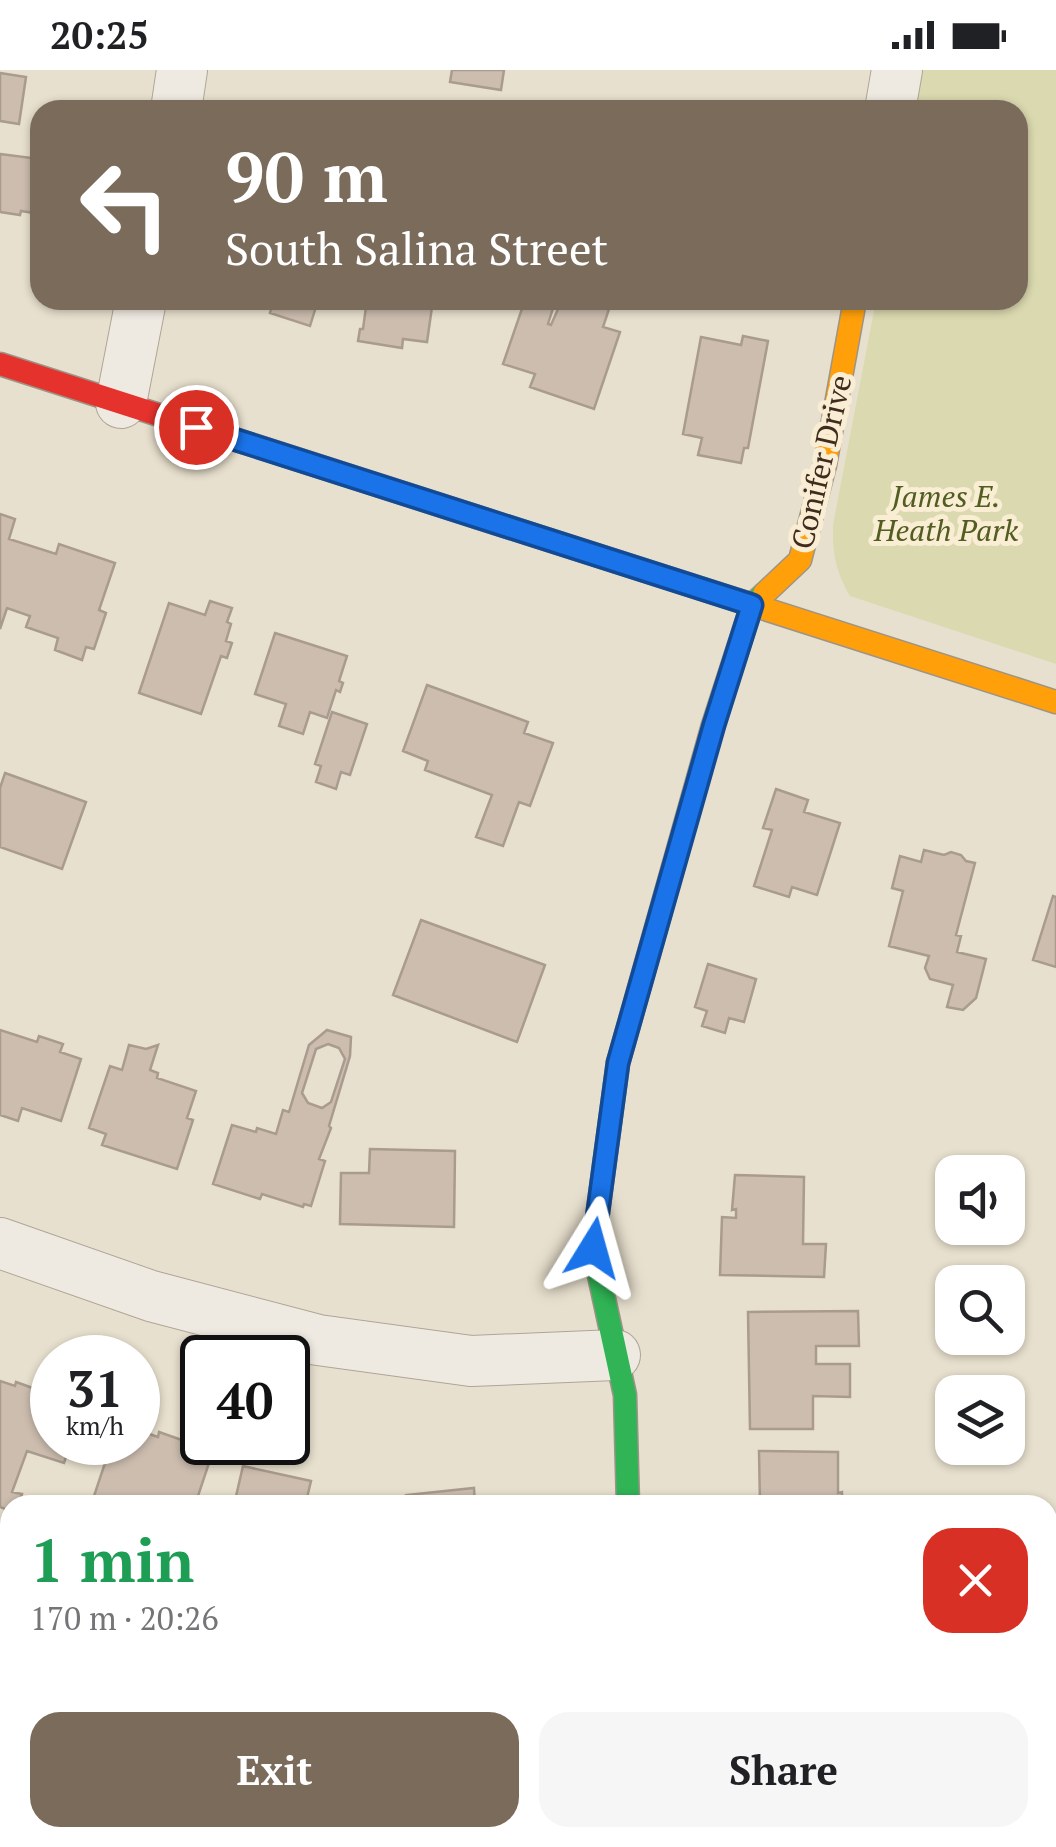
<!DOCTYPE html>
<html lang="en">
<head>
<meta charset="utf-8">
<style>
	:root { --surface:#fff; --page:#f6f6f6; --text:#202124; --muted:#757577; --accent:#7a6b5b }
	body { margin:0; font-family:"PT Serif",serif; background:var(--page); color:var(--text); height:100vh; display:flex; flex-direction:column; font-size:38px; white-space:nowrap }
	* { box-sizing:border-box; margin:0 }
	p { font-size:32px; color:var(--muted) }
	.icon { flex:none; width:55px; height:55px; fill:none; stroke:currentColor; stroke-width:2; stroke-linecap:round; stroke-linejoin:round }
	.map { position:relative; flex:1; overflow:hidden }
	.side { position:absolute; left:0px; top:1425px; width:1058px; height:352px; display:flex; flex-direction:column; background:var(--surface); border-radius:30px 30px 0 0; box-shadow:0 2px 8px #0004 }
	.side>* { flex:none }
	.banner { position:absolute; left:30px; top:30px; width:998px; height:210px; border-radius:30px; box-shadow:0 2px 8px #0004; background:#7a6b5b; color:#fff; overflow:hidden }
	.controls { position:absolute; left:935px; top:1085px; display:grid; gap:20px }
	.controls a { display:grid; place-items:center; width:90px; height:90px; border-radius:20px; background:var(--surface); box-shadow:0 2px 8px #0004; font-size:50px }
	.speed { position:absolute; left:30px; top:1265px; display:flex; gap:20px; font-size:50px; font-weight:700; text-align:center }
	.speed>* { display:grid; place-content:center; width:130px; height:130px; border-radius:50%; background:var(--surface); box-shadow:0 2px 8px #0004; line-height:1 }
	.speed small { font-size:25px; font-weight:400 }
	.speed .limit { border:5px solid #111; border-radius:15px; background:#fff; color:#111 }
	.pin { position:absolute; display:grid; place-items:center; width:85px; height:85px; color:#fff; margin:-42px; border:5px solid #fff; border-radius:50%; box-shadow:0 2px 10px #0007 }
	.me { position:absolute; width:110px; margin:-55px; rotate:8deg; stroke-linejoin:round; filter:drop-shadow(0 0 8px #0008) }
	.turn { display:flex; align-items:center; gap:35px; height:210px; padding:0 30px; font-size:45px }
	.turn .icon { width:130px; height:130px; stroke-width:2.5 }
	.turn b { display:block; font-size:70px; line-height:85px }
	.round { display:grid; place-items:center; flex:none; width:105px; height:105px; border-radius:30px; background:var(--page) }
	.head { display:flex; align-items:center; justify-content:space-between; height:170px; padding:0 30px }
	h1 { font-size:60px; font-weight:700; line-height:75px; color:#1e9e55 }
	.action { display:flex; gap:20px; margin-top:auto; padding:20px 30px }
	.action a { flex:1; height:115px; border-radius:30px; background:var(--accent); color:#fff; font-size:40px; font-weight:700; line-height:115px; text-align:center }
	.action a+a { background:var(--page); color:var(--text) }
	.status { display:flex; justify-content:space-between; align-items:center; height:70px; padding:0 50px; background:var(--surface); direction:ltr }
	.status svg { height:28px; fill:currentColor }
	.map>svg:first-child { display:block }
	.green { fill:#dad9af }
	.building { fill:#ccbdaf; stroke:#a99b8d; stroke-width:2.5; fill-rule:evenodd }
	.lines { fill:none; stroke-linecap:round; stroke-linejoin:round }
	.street-casing { stroke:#aea597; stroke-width:52 }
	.fast-casing { stroke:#9d9487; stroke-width:25 }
	.slow-casing { stroke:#9d9487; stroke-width:25 }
	.jam-casing { stroke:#9d9487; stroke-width:25 }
	.street { stroke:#efeae1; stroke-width:50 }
	.fast { stroke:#30b455; stroke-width:22 }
	.slow { stroke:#ff9f0a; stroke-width:22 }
	.jam { stroke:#e5322d; stroke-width:22 }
	.route-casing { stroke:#114b97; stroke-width:25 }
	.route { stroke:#1a73e8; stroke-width:18 }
	.labels { text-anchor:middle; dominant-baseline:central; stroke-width:10; stroke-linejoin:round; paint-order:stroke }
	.street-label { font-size:30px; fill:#3f2c1d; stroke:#f9edd4 }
	.park-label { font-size:30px; font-style:italic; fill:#515d21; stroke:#f9edd4 }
</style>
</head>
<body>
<div class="status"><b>20:25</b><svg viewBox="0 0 49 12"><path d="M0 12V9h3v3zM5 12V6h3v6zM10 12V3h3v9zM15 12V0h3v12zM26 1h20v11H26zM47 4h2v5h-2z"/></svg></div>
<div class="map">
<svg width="1056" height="1777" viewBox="0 0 1056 1777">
	<rect width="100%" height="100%" fill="#e8e0ce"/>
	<path class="green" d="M920 0H1056V594L850 526C836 503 832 482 833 455L876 230H1018V40H913Z"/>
	<path class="building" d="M452 0H504L501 20 450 12Z
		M0 3 26 7 19 54 0 51Z
		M0 84 40 89V144L21 141 20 145 0 142Z
		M274 230H318L310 256 270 243Z
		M342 230H433L427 272 403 269 402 278 358 271 360 259H363L366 237 341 234Z
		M525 230 553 238 548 254 551 255 562 230H612L603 257 620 262 594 339 530 317 535 304 503 294Z
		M743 266 768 271 748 378H744L741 393 698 385 702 368 683 364 701 267 741 275Z
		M0 444 15 449 9 469 56 484 59 474 115 493 99 540 106 543 94 579 86 577 82 590 55 580 58 568 26 557 30 546 7 538 0 559Z
		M210 531 232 538 227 552 231 554 226 571 232 573 227 588 221 586 201 644 139 623 169 533 205 545Z
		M275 563 347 586 339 611 343 613 340 622 336 620 327 648 310 642 303 664 279 656 286 634 255 624Z
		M427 615 528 652 524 663 553 673 530 736 519 732 503 776 476 767 492 725 425 700 428 691 403 681Z
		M332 642 367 654 350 705 341 702 336 719 316 712 321 696 315 694Z
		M5 703 86 732 62 799 0 777V718Z
		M776 719 808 730 804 742 840 753 817 825 792 817 789 827 754 816 772 760 763 758Z
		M924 780 944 785 951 782 961 785 966 791 975 793 956 865 961 866 957 882 986 889 976 928 963 940 947 937 953 915 930 909 925 898 929 886 889 876 903 821 892 818 900 786 921 792Z
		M1053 826 1056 827V897L1033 890Z
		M421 850 545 895 517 972 393 925Z
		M708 894 756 909 744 952 729 948 725 963 702 956 707 941 695 937Z
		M0 960 37 972 39 966 63 974 60 982 81 989 61 1051 22 1038 18 1051 0 1045Z
		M327 960 351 967 350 986 329 1056 331 1058 319 1089 325 1091 311 1136 304 1134 303 1137 262 1124 260 1129 213 1114 232 1055 256 1062 257 1058 276 1064 283 1040 289 1042 309 975ZM328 974 339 978 345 989 331 1032 322 1038 308 1033 302 1023 316 979Z
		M129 975 146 979 158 975 150 1000 158 1003 157 1008 196 1021 187 1048 193 1050 177 1099 102 1075 106 1064 89 1058 110 996 122 1000Z
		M370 1079 455 1081 454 1157 340 1154 341 1103H369Z
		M735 1105 804 1107 803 1174H826L824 1207 720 1205 722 1147 736 1148V1139L732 1140Z
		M858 1241 859 1276H816V1294H850V1327L813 1326V1359H750L748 1242Z
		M0 1311 15 1316 16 1312 52 1325V1372H71L64 1393 27 1381 12 1422 22 1424 18 1435H10V1441L0 1437Z
		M138 1360 158 1367 159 1362 213 1381 195 1435H91L112 1372H138Z
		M759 1381 838 1382V1423L842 1422V1427H868V1435H760Z
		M243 1396 311 1411 306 1432 322 1435H234Z
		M474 1418 475 1435H407L406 1425Z
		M0 1733 10 1734V1768H38L37 1777H0Z
		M66 1768H183L181 1777H65Z
		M211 1768H258L317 1777H209Z
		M381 1768H432L444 1777H393Z"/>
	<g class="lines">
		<g class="street-casing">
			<path id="street" d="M176 40 182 0
				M890 40 897 0
				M121 333 141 230
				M0 1173 151 1226 318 1270 471 1291 615 1285
				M594 1777 595 1768"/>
		</g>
		<g class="fast-casing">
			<path id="fast" d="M628 1435 625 1325 593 1178 618 993 713 655 752 535 764 524"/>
		</g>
		<g class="slow-casing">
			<path id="slow" d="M477 447 1056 632
				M764 524 800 490 825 395 855 230"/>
		</g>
		<g class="jam-casing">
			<path id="jam" d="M0 294 477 447"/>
		</g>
		<use href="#street" class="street"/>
		<use href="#fast" class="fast"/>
		<use href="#slow" class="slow"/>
		<use href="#jam" class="jam"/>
	</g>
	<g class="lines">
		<g class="route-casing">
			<path id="route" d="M196 357 752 535 714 655 618 993 593 1178"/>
		</g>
		<use href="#route" class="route"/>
	</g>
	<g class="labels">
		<g class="street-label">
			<text transform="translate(821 392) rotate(-77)">Conifer Drive</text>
		</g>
		<g class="park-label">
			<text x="946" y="426">James E.<tspan x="946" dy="34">Heath Park</tspan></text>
		</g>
	</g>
</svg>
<div class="controls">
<a><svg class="icon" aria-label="sound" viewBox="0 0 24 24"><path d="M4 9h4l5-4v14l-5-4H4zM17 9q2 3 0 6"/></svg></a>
<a><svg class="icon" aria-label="search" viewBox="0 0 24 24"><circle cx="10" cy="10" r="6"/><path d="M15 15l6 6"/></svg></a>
<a><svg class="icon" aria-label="layers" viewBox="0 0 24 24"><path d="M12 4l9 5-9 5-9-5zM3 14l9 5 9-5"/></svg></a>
</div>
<div class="speed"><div>31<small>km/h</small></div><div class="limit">40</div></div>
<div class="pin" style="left:196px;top:357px;background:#d93025"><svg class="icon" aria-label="arrive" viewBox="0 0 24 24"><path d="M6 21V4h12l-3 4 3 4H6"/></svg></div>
<svg class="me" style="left:593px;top:1178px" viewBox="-20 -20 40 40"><path d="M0-17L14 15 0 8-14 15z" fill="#1a73e8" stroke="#fff" stroke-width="4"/></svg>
<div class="banner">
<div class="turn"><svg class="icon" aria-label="left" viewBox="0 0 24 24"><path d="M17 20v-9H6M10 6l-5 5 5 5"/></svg><div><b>90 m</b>South Salina Street</div></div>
</div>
<section class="side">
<div class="head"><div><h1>1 min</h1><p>170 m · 20:26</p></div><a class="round" style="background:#d93025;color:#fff"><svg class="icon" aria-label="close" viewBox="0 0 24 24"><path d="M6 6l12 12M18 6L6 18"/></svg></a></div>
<div class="action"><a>Exit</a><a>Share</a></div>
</section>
</div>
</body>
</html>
